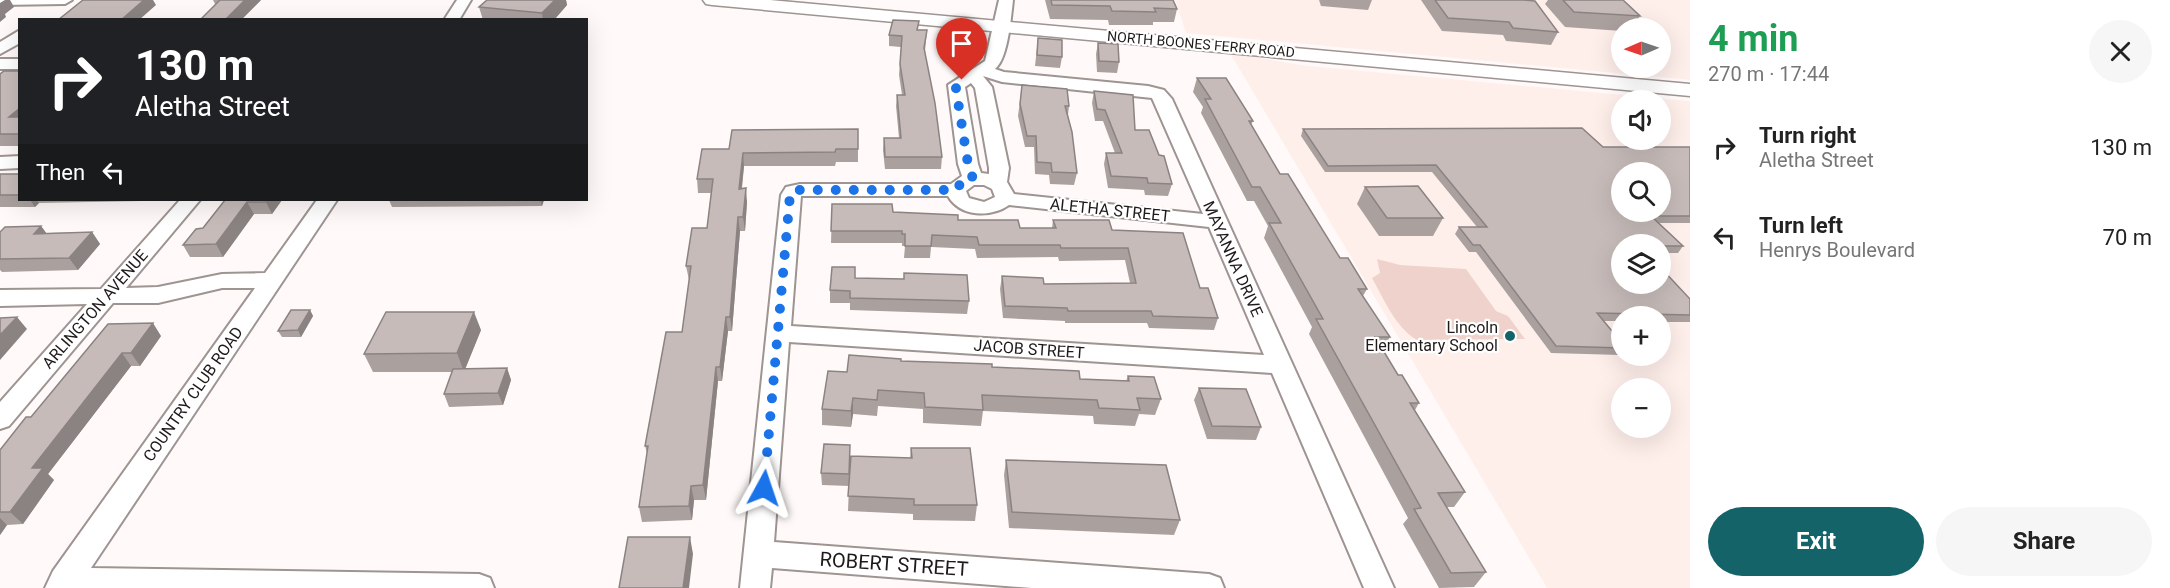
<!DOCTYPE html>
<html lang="en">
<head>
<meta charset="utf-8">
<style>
	:root { --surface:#fff; --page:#f6f6f6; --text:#222; --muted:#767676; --accent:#136368 }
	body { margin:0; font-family:Roboto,sans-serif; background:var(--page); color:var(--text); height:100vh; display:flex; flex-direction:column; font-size:22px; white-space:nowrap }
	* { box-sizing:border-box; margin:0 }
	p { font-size:20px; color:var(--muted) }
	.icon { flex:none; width:33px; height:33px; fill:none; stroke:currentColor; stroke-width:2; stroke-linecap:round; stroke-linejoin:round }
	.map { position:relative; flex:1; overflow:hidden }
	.details { display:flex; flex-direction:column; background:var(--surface); width:480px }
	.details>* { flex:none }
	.top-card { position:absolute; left:18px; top:18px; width:570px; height:183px; border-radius:0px; box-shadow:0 6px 24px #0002; background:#202124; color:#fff; overflow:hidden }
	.needle { width:39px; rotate:268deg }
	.tools { position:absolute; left:1611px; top:18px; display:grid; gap:12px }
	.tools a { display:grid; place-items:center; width:60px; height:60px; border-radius:50%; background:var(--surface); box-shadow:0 6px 24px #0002; font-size:30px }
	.pin { position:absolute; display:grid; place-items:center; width:51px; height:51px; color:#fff; margin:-62px -26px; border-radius:50% 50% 50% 0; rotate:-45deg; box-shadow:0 0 6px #0007 }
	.pin .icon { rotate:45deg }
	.me { position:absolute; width:66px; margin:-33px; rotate:5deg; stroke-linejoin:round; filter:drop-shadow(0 0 4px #0008) }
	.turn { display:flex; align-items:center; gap:21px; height:126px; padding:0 18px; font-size:27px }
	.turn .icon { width:78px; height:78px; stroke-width:2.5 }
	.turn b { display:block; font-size:42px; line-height:51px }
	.then { display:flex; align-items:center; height:57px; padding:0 18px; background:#0003; gap:12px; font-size:22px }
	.round { display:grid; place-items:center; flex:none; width:63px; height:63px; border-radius:32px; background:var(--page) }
	.overview { display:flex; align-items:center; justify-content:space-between; height:102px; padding:0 18px }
	h1 { font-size:36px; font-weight:700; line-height:45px; color:#1e9e55 }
	.primary-button { display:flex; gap:12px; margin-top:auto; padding:12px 18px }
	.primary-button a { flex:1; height:69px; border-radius:36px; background:var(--accent); color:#fff; font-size:24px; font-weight:700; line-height:69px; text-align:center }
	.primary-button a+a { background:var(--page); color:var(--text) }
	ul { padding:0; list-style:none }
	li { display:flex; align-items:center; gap:18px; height:90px; padding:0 18px }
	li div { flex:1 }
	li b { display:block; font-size:22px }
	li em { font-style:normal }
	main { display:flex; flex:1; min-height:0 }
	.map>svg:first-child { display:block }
	.built { fill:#ffefeb; fill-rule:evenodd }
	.green { fill:#efd2cb }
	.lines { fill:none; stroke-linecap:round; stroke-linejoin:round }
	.minor-casing { stroke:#9e9491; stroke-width:4 }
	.major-casing { stroke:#9e9491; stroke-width:3 }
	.minor { fill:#fff; fill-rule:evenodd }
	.major { fill:#fff; fill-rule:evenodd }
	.wall { fill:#aaa19f }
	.shaded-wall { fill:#8b8382 }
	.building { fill:#c6bbb9; stroke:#8b8382; stroke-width:1.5; fill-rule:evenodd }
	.route { stroke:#1a73e8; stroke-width:10; stroke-dasharray:0 18 }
	.poi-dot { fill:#136368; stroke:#fff; stroke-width:2 }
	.labels { text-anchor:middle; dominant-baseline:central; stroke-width:4.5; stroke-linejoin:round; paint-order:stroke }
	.far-street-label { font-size:14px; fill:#1e1a19; stroke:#fff }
	.street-label { font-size:16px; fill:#1e1a19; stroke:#fff }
	.poi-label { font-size:16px; fill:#1e1a19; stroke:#fff; text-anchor:end }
	.near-street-label { font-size:20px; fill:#1e1a19; stroke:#fff }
</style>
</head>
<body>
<main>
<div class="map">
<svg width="1690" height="588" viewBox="0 0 1690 588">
	<rect width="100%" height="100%" fill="#fffaf9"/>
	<path class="built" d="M1175 0H1690V80L1186 33ZM1622 28H1660V68H1622Z
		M1230 53 1308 66 1690 101V588H1547ZM1622 100H1660V140H1622ZM1622 172H1660V212H1622ZM1622 244H1660V284H1622ZM1622 316H1660V356H1622ZM1622 388H1660V428H1622Z"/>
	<path class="green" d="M1377 259 1400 265 1466 269 1496 311 1508 316 1525 339 1417 340C1395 327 1384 299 1372 278L1380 273Z"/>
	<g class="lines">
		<g class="minor-casing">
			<path id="minor" d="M0 0H72L65 4 0 5Z
				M457 0H471L459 20H444Z
				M999 0H1013C1011 17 1008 59 995 69L1004 72 1148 86 1164 90 1172 99 1394 588H1364L1272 373 789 342 774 542 1209 574 1220 578 1224 588H1032L772 568 770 588H740L781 195 786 187 800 184H951L962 176 958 164 948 85 985 61ZM983 76 1002 82 1152 98 1203 214 1014 194 1007 182 1009 168 992 87ZM971 83 975 88 989 168V174L981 173 978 164 965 87ZM974 185H984L992 189 995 197 984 202 969 198 966 191ZM801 196H948C960 217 990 218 1009 205L1209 227 1264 355 791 326Z
				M20 30V43L0 54V42Z
				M0 59H20V69H0Z
				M20 156V168L0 169V157Z
				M180 200H200L126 288 158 287 222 274 265 273 317 200H337L91 568 479 574 490 578 494 588H45L53 571 255 288H222L158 303H113L9 426 0 429V402L87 304 0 306V290L101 289Z"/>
		</g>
		<g class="major-casing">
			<path id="major" d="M703 0H770L1690 84V96L712 5 706 4Z"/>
		</g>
		<use href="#minor" class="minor"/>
		<use href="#major" class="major"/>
	</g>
	<path class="wall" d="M213 0H261L241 20 215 4Z
		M487 0H566L567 5 554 20H483L479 7Z
		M1045 0H1173L1177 9 1174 22H1153V25H1109L1108 20 1050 19Z
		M1319 0H1372L1368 10 1321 6Z
		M1421 0H1523L1558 32 1551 45 1506 41 1503 35 1442 31Z
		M1548 0H1623L1640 16 1632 28H1622V31L1565 27 1545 4Z
		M918 30H927L925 51 942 157 941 169H885L883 150 884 138H899L896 106 897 95H902L899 75 901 47 889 46V35Z
		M1038 38 1062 57 1060 68 1035 66Z
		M1098 43 1119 62 1117 73 1097 72 1096 54Z
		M20 71V146H0V74Z
		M1197 78 1253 121 1251 125 1280 174 1340 258 1367 289 1363 296 1390 337 1383 349 1398 375 1419 403 1415 410 1465 492 1454 507H1447L1486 572 1474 587 1439 588 1403 524 1408 518 1309 334 1312 327 1264 238 1268 226 1254 201H1247L1201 113 1203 107 1193 92Z
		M1022 85 1069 106 1068 115 1077 173 1074 185 1050 184 1049 175 1035 174 1034 147H1025L1018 116Z
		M1094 91 1135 130 1172 184 1168 196 1145 195 1144 190 1108 188 1104 164 1106 153H1115L1103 121H1095L1092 103Z
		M1303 129 1603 147H1690V223H1659L1683 246 1678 253H1660V244H1622L1690 299V322H1660V316H1622V321H1603L1622 343V353L1620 355 1551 353 1476 252H1469L1455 234 1459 227H1477L1432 172H1325L1301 136Z
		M729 149H858V162H836L835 166H744L742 189 747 202 745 231H740L732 331H728L722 381H718L706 500H694L692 520 642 522 639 507 647 453 645 446 682 332 689 280 686 266 707 228 711 193H698L697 179Z
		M0 174H20V200H144L142 201 39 203 35 207H0Z
		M1365 187 1443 218 1433 236H1379L1357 204Z
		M225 200H282L272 214H254L223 257H190L183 245 203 228Z
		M389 200H544L542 206 392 207Z
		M832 204 1020 228H1052L1053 220 1112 230 1200 288 1218 318 1214 330 1149 328 1147 323H1065V321L1003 318 1000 289 1002 276 1044 284 1130 283 1125 260 1059 261 1058 257 977 258 975 249 931 247 930 258H904L905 246H902V243H831Z
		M41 226 46 233 92 232 100 244 78 270 2 272 0 270V232Z
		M855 278 969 301 967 314 850 310V303H830V290Z
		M310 310 313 316 301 337H282L278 331Z
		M108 324 161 336 140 366H131L48 474 54 480 23 524 7 525 0 535V450L31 417Z
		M481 330 465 369 507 368 511 380 503 405 449 407 444 394 452 372H373L364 354Z
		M901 361 992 367 1080 379 1126 381 1128 376 1161 399 1155 415 1139 414 1135 426 1094 424 1093 416 983 411 981 426 923 423V409L878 406 877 416 853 414 851 427 822 425V409L847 372Z
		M1199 388 1261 427 1256 440 1207 439 1194 400Z
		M911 448 977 505 975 521 913 520V514L848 511 849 486 822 485 821 473 910 458Z
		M1006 460 1180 520 1174 535 1009 528 1004 475Z"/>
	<path class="shaded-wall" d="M5 0H10L14 7 5 14 6 17 0 22V3Z
		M144 0H153L156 5 139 20H121Z
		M245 0H261L241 20H225Z
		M555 0H566L567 5 554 20H543L542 13Z
		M20 108V126L9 117Z
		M743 153 744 166 740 202 739 189Z
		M746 188 747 202 745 231 743 217Z
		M30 200H37L39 203 35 207Z
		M268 200H282L272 214 266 202Z
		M540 200H544L542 206Z
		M247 202 254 214 223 257 216 244Z
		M738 217 740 231 732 331 730 317Z
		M41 226 50 238 34 234Z
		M92 232 100 244 78 270 69 258Z
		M310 310 313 316 301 337 298 330Z
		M474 312 481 330 464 372 457 353Z
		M17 317 27 329 0 360V335Z
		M726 317 728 331 722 381 720 367Z
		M153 323 161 336 140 366 131 353Z
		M122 353 131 366 48 474 54 480 23 524 10 512 32 468Z
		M716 367 718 381 706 500 703 485Z
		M507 368 511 380 503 405 498 393Z
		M853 398V414L851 427V411Z
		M691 486 694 500 692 520 689 506Z
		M0 518 7 525 0 535Z
		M690 537 693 554 689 588H683Z"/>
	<path class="building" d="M83 0H144L121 20H58Z
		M220 0H245L225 20H200Z
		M487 0H555L542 13 479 7Z
		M1051 0H1173L1177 9 1154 8 1156 12 1112 11 1110 6 1052 5Z
		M1435 0H1523L1535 1 1558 32 1513 28 1509 22 1448 18Z
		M1563 0H1623L1640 16 1574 12Z
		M893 20 919 21 917 30H927L924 48 935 103 942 157H885L884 138H901L897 95H905L900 64 902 36 889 35Z
		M1038 38 1062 40V57L1037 55Z
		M1098 43 1118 44 1119 62 1099 61Z
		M4 71H20V108L9 117H20V134H0V74Z
		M1197 78H1226L1253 121H1249L1280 174H1288L1340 258H1348L1367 289H1358L1390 337H1375L1398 375H1402L1419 403H1410L1465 492 1438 493 1486 572 1451 573 1414 509 1421 508 1316 319H1323L1269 223H1281L1260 187H1252L1205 99H1211Z
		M1022 85 1067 89 1069 106H1065L1072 132 1077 173 1052 172 1051 163 1037 162 1036 136H1027L1020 104Z
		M1094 91 1133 95 1135 130H1149L1159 155 1164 156 1172 184 1148 183 1147 178 1111 176 1106 153H1122L1105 110 1097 109Z
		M1582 128 1603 147H1690V216H1651L1683 246H1660V244H1622V284H1660V267L1690 299V315L1597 313 1622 343V348L1556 346 1480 245H1473L1459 227H1487L1436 165 1328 166 1303 129ZM1622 172H1660V212H1622Z
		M858 129V149H836L835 152 743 153 739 189 746 188 743 217H738L730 317H726L720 367H716L703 485 691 486 689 506 639 507 648 446H645L666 332H682L691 266H686L692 228H707L713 179H697L702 149H729L732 130Z
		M0 174H20V195H0Z
		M1418 186 1443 218H1387L1365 187Z
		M225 200H268L266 202H247L216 244 183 245 196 229 203 228Z
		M832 204H892L893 212 958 215V220H1018L1020 228H1056L1053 220H1109L1112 230 1183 233 1200 288H1208L1218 318 1153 316 1151 311H1068L1067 308 1005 306 1002 276 1043 278 1044 284 1136 283 1128 248H1061L1060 245H979L977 237 932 235 931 246H905V234H902V231H831Z
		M41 226 34 234 92 232 69 258 0 259V232L5 227Z
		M832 267H855V278L904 279V273L967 275 969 301 850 298V291L830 290Z
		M291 310H310L298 330 278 331Z
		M386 312H474L457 353 364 354Z
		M17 317 0 335V318Z
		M153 323 131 353H122L32 468H43L10 512H0V450L26 417H31L108 324Z
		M849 355 901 359V361L992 364V367L1079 371 1080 379 1129 381 1128 376 1154 377 1161 399 1137 398 1140 410 1099 408 1097 400 982 395 983 410 925 407 924 393 878 390 877 400 853 398 851 411 822 409 828 371 847 372Z
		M507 368 498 393 444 394 453 369Z
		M1199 388 1246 389 1261 427 1212 426Z
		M824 444 850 445 849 474 821 473Z
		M911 448H970L977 505H914V499L848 496 851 456 912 458Z
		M1006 460 1166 465 1180 520 1012 512Z
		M628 537H690L683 588H619Z"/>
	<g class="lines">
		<path class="route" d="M764 488 790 195 793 191 800 190H956L961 183 973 179 968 164 956 89V85L962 80"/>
	</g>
	<circle class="poi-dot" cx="1510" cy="336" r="6"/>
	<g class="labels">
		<g class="far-street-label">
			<text transform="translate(1201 44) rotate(5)">NORTH BOONES FERRY ROAD</text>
		</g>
		<g class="street-label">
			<text transform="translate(1110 210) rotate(6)">ALETHA STREET</text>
			<text transform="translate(1233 259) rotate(66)">MAYANNA DRIVE</text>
			<text transform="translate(95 309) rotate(-49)">ARLINGTON AVENUE</text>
			<text transform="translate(1029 349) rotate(4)">JACOB STREET</text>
			<text transform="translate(193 394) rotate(-55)">COUNTRY CLUB ROAD</text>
		</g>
		<g class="poi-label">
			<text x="1498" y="327">Lincoln<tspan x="1498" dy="18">Elementary School</tspan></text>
		</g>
		<g class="near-street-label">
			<text transform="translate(894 564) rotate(4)">ROBERT STREET</text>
		</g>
	</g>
</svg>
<div class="tools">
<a><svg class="needle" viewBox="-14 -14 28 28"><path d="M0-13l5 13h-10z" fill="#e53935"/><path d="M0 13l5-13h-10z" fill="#767676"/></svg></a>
<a><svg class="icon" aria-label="sound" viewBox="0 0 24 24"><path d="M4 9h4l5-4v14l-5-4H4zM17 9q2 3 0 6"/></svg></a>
<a><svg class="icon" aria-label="search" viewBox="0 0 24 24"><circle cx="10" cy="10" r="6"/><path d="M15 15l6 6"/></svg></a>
<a><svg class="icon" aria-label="layers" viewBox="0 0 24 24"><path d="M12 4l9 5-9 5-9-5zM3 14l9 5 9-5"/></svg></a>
<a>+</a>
<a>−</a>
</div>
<div class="pin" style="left:962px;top:80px;background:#d93025"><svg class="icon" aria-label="arrive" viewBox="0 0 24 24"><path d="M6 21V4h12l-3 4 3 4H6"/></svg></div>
<svg class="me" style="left:764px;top:488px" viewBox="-20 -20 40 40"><path d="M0-17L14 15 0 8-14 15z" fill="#1a73e8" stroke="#fff" stroke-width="4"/></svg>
<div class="top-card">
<div class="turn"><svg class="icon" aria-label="right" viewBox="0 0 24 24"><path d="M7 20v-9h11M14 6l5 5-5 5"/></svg><div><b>130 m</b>Aletha Street</div></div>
<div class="then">Then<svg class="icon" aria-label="left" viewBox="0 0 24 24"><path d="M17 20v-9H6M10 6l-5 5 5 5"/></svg></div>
</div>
</div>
<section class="details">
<div class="overview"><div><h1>4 min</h1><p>270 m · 17:44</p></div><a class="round"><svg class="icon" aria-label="close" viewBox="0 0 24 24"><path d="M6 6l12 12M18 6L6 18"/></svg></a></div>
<ul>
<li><svg class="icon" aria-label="right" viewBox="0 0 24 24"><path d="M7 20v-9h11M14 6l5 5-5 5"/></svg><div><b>Turn right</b><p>Aletha Street</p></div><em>130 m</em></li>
<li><svg class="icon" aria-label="left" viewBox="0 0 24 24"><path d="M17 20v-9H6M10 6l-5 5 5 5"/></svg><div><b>Turn left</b><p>Henrys Boulevard</p></div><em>70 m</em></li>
</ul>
<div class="primary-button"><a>Exit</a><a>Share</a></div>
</section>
</main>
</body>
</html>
